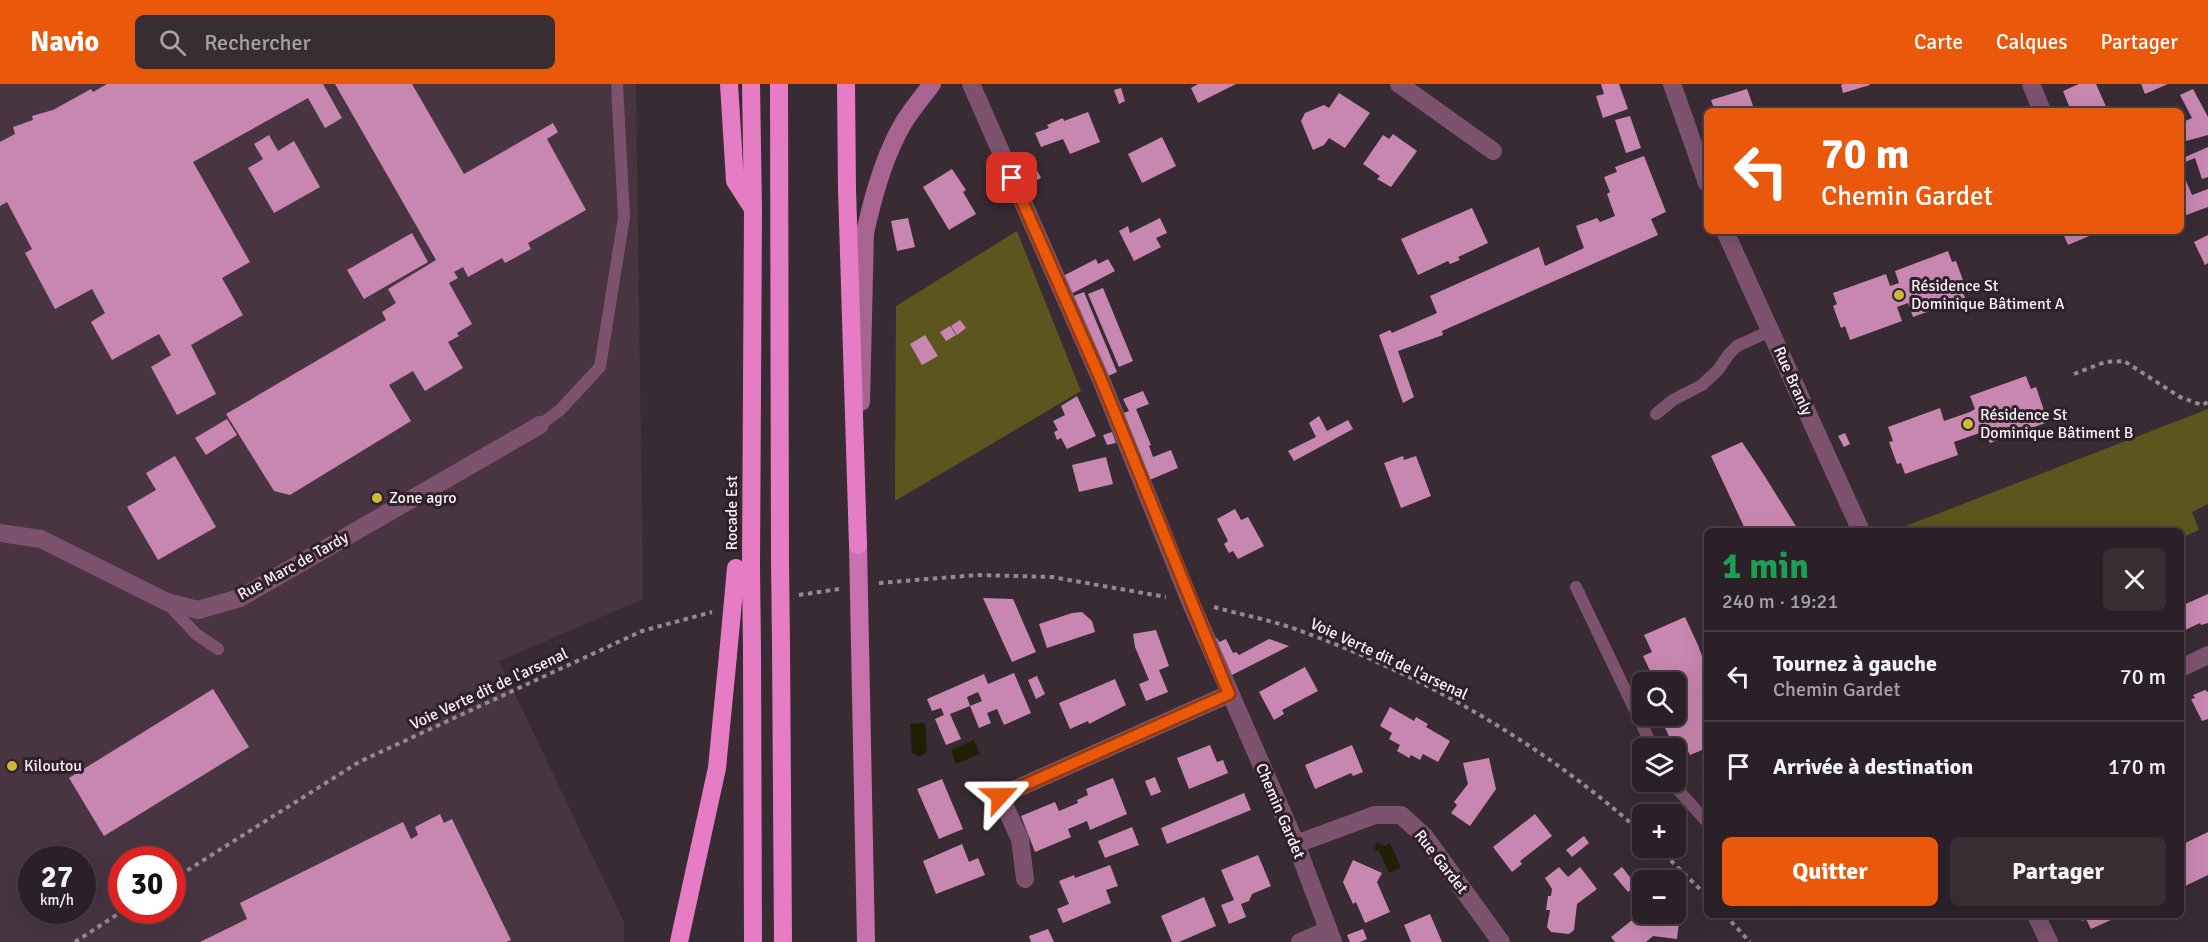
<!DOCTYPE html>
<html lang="fr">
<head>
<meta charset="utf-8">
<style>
	:root { --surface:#2b2027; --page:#372d33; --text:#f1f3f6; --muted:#a6a3a7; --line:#473e44; --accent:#ea580c }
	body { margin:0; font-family:Signika,sans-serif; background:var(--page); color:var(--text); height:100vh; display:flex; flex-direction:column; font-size:22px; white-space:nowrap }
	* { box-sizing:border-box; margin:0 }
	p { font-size:20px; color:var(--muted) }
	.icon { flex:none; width:33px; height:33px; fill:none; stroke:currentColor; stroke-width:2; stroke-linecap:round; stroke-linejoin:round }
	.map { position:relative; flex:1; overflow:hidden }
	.panel { position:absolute; left:1704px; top:444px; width:480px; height:390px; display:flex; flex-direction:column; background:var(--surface); border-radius:9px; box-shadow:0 6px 24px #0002,0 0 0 2px var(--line) }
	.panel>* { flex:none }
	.guide { position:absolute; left:1704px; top:24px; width:480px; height:126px; border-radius:9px; box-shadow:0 6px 24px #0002,0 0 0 2px var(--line); background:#ea580c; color:#fff; overflow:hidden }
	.fabs { position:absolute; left:1632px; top:588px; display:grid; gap:12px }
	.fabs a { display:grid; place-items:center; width:54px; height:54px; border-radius:9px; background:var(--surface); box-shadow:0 6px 24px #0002,0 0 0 2px var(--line); font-size:30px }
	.speed { position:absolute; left:18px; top:762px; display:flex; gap:12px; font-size:30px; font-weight:700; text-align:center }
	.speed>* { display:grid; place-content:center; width:78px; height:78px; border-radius:50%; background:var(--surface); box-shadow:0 6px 24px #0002,0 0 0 2px var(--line); line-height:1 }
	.speed small { font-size:15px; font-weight:400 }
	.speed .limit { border:9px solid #d22; background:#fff; color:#111 }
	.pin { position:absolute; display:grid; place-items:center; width:51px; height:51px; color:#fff; margin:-26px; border-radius:12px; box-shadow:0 3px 9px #0006 }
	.me { position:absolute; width:66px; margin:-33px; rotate:66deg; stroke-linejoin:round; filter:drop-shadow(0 0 4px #0008) }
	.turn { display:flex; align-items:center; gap:21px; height:126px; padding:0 18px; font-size:27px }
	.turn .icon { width:78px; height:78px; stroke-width:2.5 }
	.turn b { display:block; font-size:42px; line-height:51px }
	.round { display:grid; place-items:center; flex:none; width:63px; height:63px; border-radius:9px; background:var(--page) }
	.overview { display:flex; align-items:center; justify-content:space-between; height:102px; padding:0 18px }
	h1 { font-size:36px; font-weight:700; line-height:45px; color:#1e9e55 }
	.action { display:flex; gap:12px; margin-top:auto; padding:12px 18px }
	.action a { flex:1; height:69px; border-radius:9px; background:var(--accent); color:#fff; font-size:24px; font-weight:700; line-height:69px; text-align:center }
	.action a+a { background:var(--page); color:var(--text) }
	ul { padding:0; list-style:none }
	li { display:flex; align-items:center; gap:18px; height:90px; padding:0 18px; border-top:2px solid var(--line) }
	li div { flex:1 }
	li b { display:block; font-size:22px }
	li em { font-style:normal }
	header { display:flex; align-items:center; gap:36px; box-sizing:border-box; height:84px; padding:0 30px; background:var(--accent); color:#fff }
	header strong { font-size:28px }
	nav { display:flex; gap:33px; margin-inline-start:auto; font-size:21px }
	.search { width:420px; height:54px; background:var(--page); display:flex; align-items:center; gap:15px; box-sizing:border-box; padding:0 21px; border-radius:9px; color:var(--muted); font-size:22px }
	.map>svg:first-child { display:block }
	.built { fill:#483541; fill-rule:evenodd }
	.green { fill:#5d551e }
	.water { fill:#221f07 }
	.building { fill:#c887b1 }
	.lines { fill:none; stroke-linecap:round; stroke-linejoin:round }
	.path { stroke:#958a91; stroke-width:4; stroke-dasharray:4.5 4.5; stroke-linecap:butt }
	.lane { stroke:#7d526f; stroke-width:12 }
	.street { stroke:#7d526f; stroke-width:18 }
	.secondary { stroke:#a86491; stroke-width:18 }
	.primary { stroke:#c871ac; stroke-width:18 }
	.highway { stroke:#e67cc4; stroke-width:18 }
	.highway-bridge { stroke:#e67cc4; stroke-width:18 }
	.route-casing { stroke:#983908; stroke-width:15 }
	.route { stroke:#ea580c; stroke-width:10 }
	.poi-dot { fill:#ccb938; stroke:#2f212a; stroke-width:2 }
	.labels { text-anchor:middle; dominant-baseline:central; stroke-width:6; stroke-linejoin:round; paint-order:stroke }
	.poi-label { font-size:16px; fill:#faf1f6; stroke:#2f212a; text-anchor:start }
	.street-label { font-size:16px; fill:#faf1f6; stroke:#2f212a }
</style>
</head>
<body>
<header>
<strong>Navio</strong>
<div class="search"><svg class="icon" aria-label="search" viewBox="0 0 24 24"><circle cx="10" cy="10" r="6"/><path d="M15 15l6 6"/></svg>Rechercher</div>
<nav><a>Carte</a><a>Calques</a><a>Partager</a></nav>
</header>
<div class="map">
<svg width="2208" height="858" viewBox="0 0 2208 858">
	<rect width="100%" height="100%" fill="#392b34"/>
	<path class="built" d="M0 0H636L643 515 499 577 624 838V858H0ZM32 776H82V826H32ZM122 776H172V826H122Z"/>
	<path class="green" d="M1017 147 1081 307 895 417 896 222Z
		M2208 325V420L2192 428 2199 446 2181 454V447H1893Z"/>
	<path class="water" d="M925 639 927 668 920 673 912 669 910 640Z
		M974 656 980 670 956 680 951 666Z
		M1377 758 1385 762 1390 759 1401 784 1389 789 1379 767 1374 765Z"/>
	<path class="building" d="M107 0H323L342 34 325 44 308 14 193 78 250 178 222 194 243 231 191 261 216 310 177 331 151 283 171 271 159 250 112 276 91 238 105 229 92 205 55 225 25 169 32 165 7 118 0 122V58L15 50 13 43 33 36 32 32 53 26 91 5 93 8Z
		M335 0H412L464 90 553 39 558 48 547 55 586 126 528 159 531 165 505 179 502 174 468 193 463 183 454 188 458 194 449 199 472 240 457 249 459 252 448 258 463 284 425 307 413 287 389 301 411 337 290 411 274 407 226 330 386 236 382 228 396 219 388 205 436 176Z
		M1198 0H1236L1198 19 1191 4Z
		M1601 0H1619L1628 25 1603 34 1596 12 1604 10Z
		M1843 0H1869L1870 1 1843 9 1841 1Z
		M2079 0H2096L2108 27H2071L2063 7Z
		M2141 0H2168L2145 10Z
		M1121 4 1125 17 1119 20 1114 6Z
		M1747 5 1755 27H1715L1711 16Z
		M2193 5 2208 33V51L2186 57 2181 48V39L2192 34 2180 11Z
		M1339 9 1370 29 1345 64 1329 54 1324 61 1313 66 1301 37 1305 29 1324 21 1329 24Z
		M1088 28 1100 58 1070 70 1063 55 1041 63 1035 49 1049 44 1047 41 1063 34 1064 37Z
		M1630 32 1641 64 1626 69 1615 36Z
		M1393 50 1417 67 1391 103 1377 95 1380 92 1363 80 1383 51 1389 55Z
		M269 51 278 67 294 57 320 103 274 129 248 84 263 75 254 60Z
		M1162 53 1176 82 1142 99 1128 70Z
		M2208 63V93L2202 95 2195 74 2185 78 2183 74Z
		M1030 71 1033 79 1019 86 1016 78Z
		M1644 72 1666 128 1651 135 1658 151 1442 247 1443 251 1398 267 1414 313 1403 319 1379 251 1390 246 1392 249 1437 229 1430 212 1539 163 1545 182 1584 164 1576 142 1597 134 1600 138 1615 132 1607 110 1610 108 1604 93 1617 88 1615 83Z
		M1036 84 1041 94 1031 99 1032 103 1027 106 1021 91Z
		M952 85 966 106 963 108 976 130 949 146 923 103Z
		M2184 92 2192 111 2208 105V123L2181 133V93Z
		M1472 124 1488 159 1458 173 1460 176 1450 180 1448 177 1418 191 1401 155Z
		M908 134 915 163 897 167 891 137Z
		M1160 134 1167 149 1156 154 1161 163 1134 177 1119 147 1128 142 1130 149Z
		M2062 147H2101L2068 161Z
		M412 149 428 178 364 215 347 186Z
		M2208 151V179L2205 181 2194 158Z
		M1948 167 1952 178 1956 177 1964 199 1960 200 1965 214 1913 233 1908 219 1897 223 1902 237 1850 256 1845 242 1841 244 1833 222 1837 220 1833 209 1886 190 1890 202 1899 199 1895 187Z
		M1096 175 1098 180 1108 175 1115 187 1071 210 1063 192Z
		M1103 204 1133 277 1119 283 1088 210Z
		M1084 208 1117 288 1106 293 1073 212Z
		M960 236 966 244 957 251 951 242Z
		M950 242 956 251 946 257 940 248Z
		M925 251 938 272 922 281 910 260Z
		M2026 292 2031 305 2036 303 2048 338 1990 359 1985 347 1954 358 1958 371 1905 390 1901 379 1897 380 1889 358 1893 357 1888 343 1940 324 1944 337 1970 328 1975 325 1970 312Z
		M1143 307 1149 320 1136 325 1151 361 1149 362 1153 373 1171 366 1178 384 1147 397 1121 330 1129 327 1123 315Z
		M1077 312 1096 352 1067 365 1061 354 1057 356 1054 348 1058 346 1053 337 1065 331 1061 322Z
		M1319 332 1327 347 1348 336 1353 345 1294 377 1288 367 1316 353 1309 339Z
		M227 335 237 351 206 371 195 354Z
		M1112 348 1116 359 1107 361 1103 351Z
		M1845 349 1850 360 1844 363 1838 352Z
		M1742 358 1762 388 1799 447H1746L1711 372Z
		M175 372 216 443 158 476 127 423 156 406 146 389Z
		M1403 372 1404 376 1416 372 1431 412 1401 424 1384 379Z
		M1106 373 1113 400 1079 408 1072 381Z
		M1235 425 1241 436 1248 433 1264 462 1238 475 1233 467 1229 469 1224 460 1228 457 1217 435Z
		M2208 510V539L2201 541 2200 539 2181 548V522Z
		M983 514 1013 515 1036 568 1012 578Z
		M1082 528 1092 537 1095 548 1047 564 1039 540 1072 529Z
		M1685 533 1698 561 1707 586V664L1690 671 1682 655 1672 659 1661 635 1668 632H1676V628L1680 626 1676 615V598H1668L1665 592 1655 597 1643 572 1652 568 1644 551Z
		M1156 546 1169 582 1159 586 1168 608 1146 617 1139 600 1149 596 1135 563 1133 550Z
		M1217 554 1219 558 1226 555 1233 569 1236 568 1239 571 1269 555 1289 562 1230 592 1213 557Z
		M1305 583 1318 607 1282 626 1284 630 1274 636 1259 608Z
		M1014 589 1031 629 1004 641 997 625 987 629 991 639 979 644 970 622 982 617 978 608 967 613 970 622 950 630 961 655 946 661 935 635 944 631 941 624 932 627 927 615 984 590 988 600Z
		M1037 592 1045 610 1036 615 1028 596Z
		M1115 595 1126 621 1089 640 1088 637 1070 645 1059 619Z
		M213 605 249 663 104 752 69 694Z
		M2205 606 2208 608V635L2202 637 2191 615 2195 614 2193 611Z
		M1390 623 1414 637 1416 633 1428 640 1426 643 1450 657 1438 678 1423 670 1420 676 1411 671 1409 674 1397 667 1400 661 1389 655 1392 649 1380 642Z
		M1210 661 1217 678 1223 676 1228 689 1189 705 1177 674Z
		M1352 661 1363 688 1353 692 1351 689 1315 705 1305 681Z
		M1489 674 1496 705 1470 742 1451 729 1457 721 1454 718 1468 700 1463 679Z
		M1155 693 1161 708 1151 712 1145 697Z
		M1113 694 1127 730 1090 746 1087 737 1068 745 1071 753 1035 768 1021 732 1055 718 1059 727 1078 719 1077 716 1088 711 1086 705Z
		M942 695 963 745 939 755 917 705Z
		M1244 709 1251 726 1167 760 1161 744Z
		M440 730 444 739 452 735 511 856 506 858H200L247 835 240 819 403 738 411 755 418 751 415 743Z
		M1535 730 1552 752 1520 777 1522 780 1512 788 1493 763Z
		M1132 743 1139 761 1105 774 1098 757Z
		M2208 748V791L2181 804V761Z
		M1584 752 1589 759 1572 773 1566 766Z
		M962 760 969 778 978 774 985 791 936 810 923 777Z
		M1258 771 1271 802 1252 810 1249 817 1241 820 1246 833 1229 840 1221 821 1234 816 1221 786Z
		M1353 776 1382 789 1377 798 1390 828 1365 839 1356 818 1353 820 1343 798Z
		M1110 781 1118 802 1106 806 1111 819 1063 839 1057 825 1069 820 1059 797 1074 791 1075 794Z
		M1559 783 1568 793 1580 783 1597 805 1577 820 1574 846 1569 850 1551 848 1547 843 1550 826H1546L1548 812H1551L1552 805 1545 794Z
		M1622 783 1637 802 1628 808 1613 790Z
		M1204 813 1216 842 1179 858H1172L1161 832Z
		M1642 828V830L1680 829 1677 855 1653 852 1646 858H1615L1611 853Z
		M1430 830 1442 858H1411L1404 841Z
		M2079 831H2122L2091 845 2086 835 2082 837Z
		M1048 845 1054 858H1031L1029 852Z
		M1363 845 1367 855 1360 858H1350L1347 851Z"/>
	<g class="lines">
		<path class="path" d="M2074 290 2105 278 2124 277 2180 313 2202 321 2208 318
			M879 499 977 491 1052 493 1166 513
			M799 511 839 505
			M1214 523C1242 531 1271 536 1298 546 1423 591 1543 660 1642 749
			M1658 764 1707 812
			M172 796 359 678 642 547 712 528
			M1725 831 1750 858
			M75 858 124 826"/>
		<path class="lane" d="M1656 330 1673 316 1702 301 1718 286 1729 270 1737 262 1770 247
			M540 341 560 326 600 283 624 133 617 0
			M1576 503 1653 664
			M167 519 196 550 218 565
			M1671 698 1707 738"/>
		<path class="street" d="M971 0 1102 298 1190 517 1296 760 1333 858
			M1399 0 1493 67
			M1672 0 1707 99
			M2031 0 2042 27
			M1725 147 1861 447
			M0 449 41 455 167 518 198 526 240 514 540 341
			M2181 584 2208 571
			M1296 760 1375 731H1401L1425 753 1501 858
			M1025 795 1020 755 1000 712 1229 610
			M2036 831 2049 858
			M1300 858 1328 846"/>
		<path class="secondary" d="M861 318 865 149C873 112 884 71 904 38 912 25 923 12 932 0"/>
		<path class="primary" d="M858 461 866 858"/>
		<path class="highway" d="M729 0 735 97 753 125
			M751 0 753 126 751 483
			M779 0 780 478
			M846 0 847 105 858 461
			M781 561 783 858
			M752 566 753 858
			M679 858 717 684 728 571"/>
		<path class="highway-bridge" d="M780 478 781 561
			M751 483 752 566
			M728 571 736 484"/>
	</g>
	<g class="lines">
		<g class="route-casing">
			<path id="route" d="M1000 712 1229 610 1102 298 1012 94"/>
		</g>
		<use href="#route" class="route"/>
	</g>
	<g class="poi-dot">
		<circle cx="1899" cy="211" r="6"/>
		<circle cx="1968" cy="340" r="6"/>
		<circle cx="377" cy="414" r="6"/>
		<circle cx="12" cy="682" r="6"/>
	</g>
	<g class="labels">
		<g class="poi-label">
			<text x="1911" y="202">Résidence St<tspan x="1911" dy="18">Dominique Bâtiment A</tspan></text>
			<text x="1980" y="331">Résidence St<tspan x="1980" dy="18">Dominique Bâtiment B</tspan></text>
			<text x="389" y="414">Zone agro</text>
			<text x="24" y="682">Kiloutou</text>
		</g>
		<g class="street-label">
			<text transform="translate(1793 297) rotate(66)">Rue Branly</text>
			<text transform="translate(732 429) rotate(-90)">Rocade Est</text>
			<text transform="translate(293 482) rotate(-29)">Rue Marc de Tardy</text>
			<text transform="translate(1389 575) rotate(25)">Voie Verte dit de l'arsenal</text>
			<text transform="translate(489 605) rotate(-25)">Voie Verte dit de l'arsenal</text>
			<text transform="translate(1280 727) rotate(67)">Chemin Gardet</text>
			<text transform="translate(1441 778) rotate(52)">Rue Gardet</text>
		</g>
	</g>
</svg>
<div class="fabs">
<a><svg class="icon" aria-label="search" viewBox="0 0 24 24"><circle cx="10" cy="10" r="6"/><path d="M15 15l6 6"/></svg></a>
<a><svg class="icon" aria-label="layers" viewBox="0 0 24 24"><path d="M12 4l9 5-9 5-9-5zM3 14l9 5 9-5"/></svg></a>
<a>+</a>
<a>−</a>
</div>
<div class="speed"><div>27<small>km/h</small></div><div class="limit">30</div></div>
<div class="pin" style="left:1012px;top:94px;background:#d93025"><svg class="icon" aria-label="arrive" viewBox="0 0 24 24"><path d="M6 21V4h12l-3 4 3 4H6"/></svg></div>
<svg class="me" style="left:1000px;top:712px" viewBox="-20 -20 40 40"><path d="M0-17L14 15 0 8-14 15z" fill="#ea580c" stroke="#fff" stroke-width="4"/></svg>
<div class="guide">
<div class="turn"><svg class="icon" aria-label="left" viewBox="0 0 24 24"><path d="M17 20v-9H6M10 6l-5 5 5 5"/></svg><div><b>70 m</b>Chemin Gardet</div></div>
</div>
<section class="panel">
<div class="overview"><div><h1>1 min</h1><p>240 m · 19:21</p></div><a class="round"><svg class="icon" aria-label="close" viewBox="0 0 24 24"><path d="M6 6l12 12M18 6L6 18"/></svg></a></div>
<ul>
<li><svg class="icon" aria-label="left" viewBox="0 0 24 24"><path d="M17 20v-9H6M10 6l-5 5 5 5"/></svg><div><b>Tournez à gauche</b><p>Chemin Gardet</p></div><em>70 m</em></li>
<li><svg class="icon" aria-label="arrive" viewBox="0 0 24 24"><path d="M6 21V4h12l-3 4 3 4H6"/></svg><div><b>Arrivée à destination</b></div><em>170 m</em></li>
</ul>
<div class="action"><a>Quitter</a><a>Partager</a></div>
</section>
</div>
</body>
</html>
